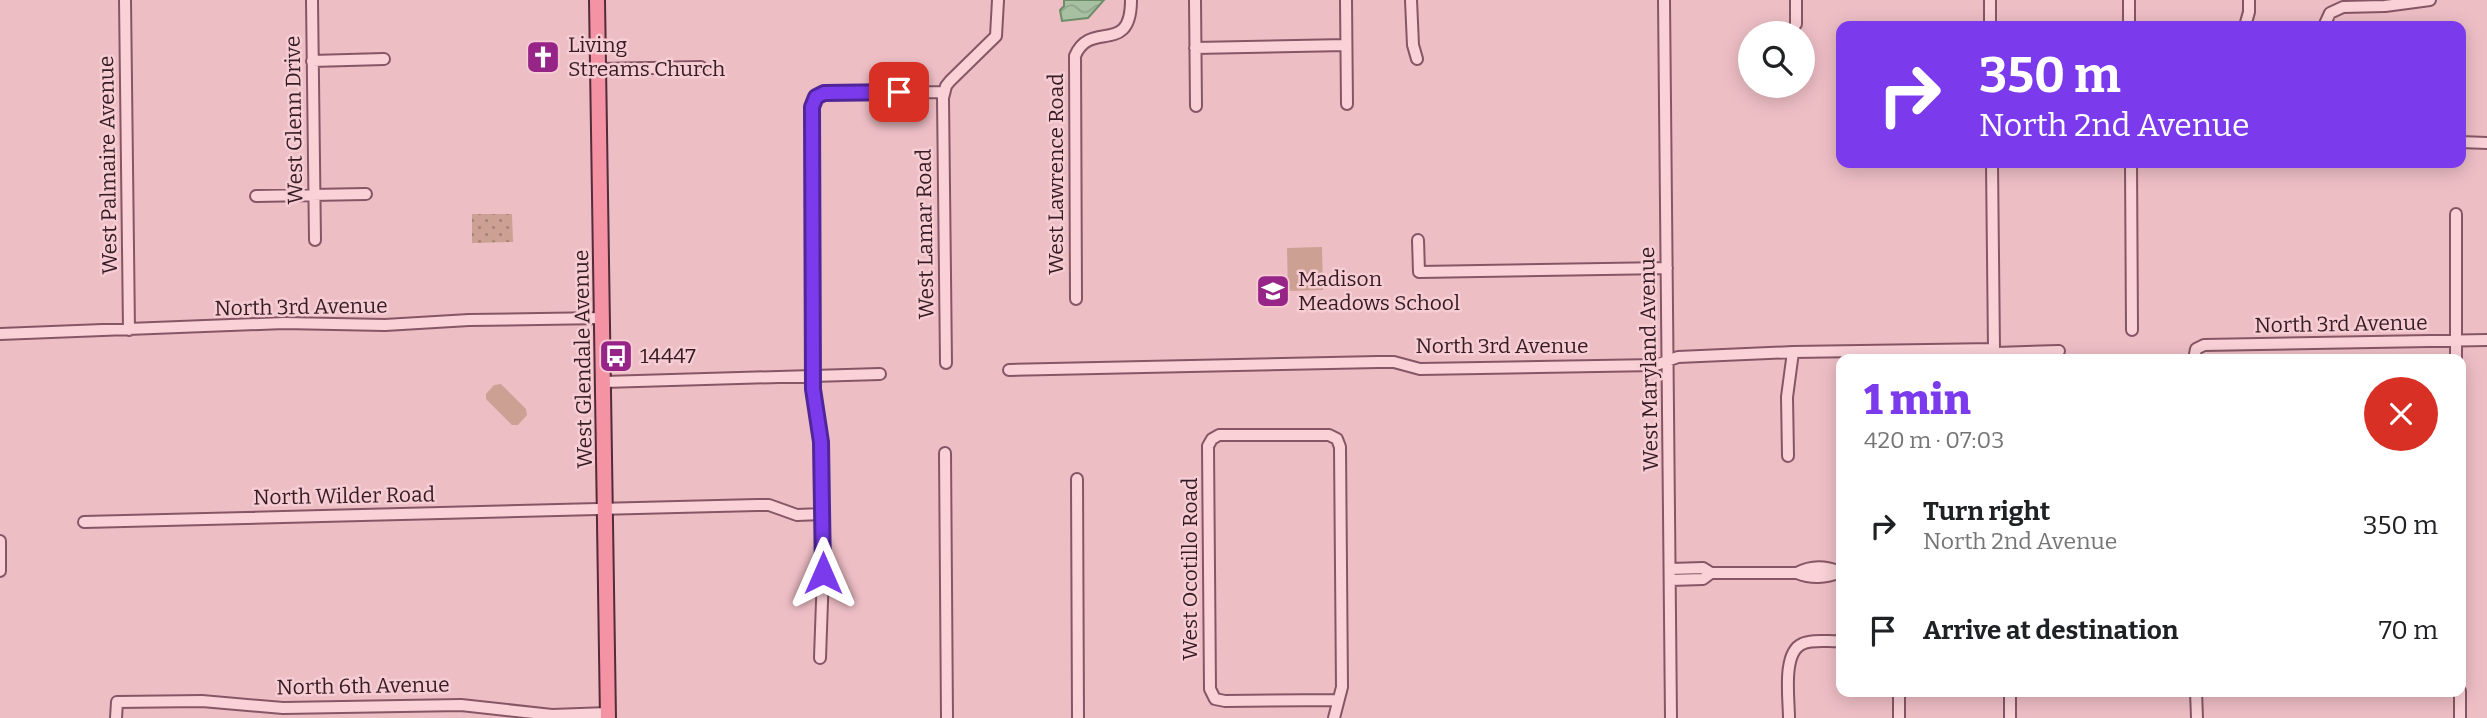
<!DOCTYPE html>
<html lang="en">
<head>
<meta charset="utf-8">
<style>
	:root { --surface:#fff; --page:#f6f6f6; --text:#202124; --muted:#757577; --accent:#7c3aed }
	body { margin:0; font-family:Bitter,serif; background:var(--page); color:var(--text); height:100vh; display:flex; flex-direction:column; font-size:26px; white-space:nowrap }
	* { box-sizing:border-box; margin:0 }
	p { font-size:23px; color:var(--muted) }
	.icon { flex:none; width:38px; height:38px; fill:none; stroke:currentColor; stroke-width:2; stroke-linecap:round; stroke-linejoin:round }
	.map { position:relative; flex:1; overflow:hidden }
	.drawer { position:absolute; left:1836px; top:354px; width:630px; height:343px; display:flex; flex-direction:column; background:var(--surface); border-radius:14px; box-shadow:0 4px 18px #0003 }
	.drawer>* { flex:none }
	.top-card { position:absolute; left:1836px; top:21px; width:630px; height:147px; border-radius:14px; box-shadow:0 4px 18px #0003; background:#7c3aed; color:#fff; overflow:hidden }
	.buttons { position:absolute; left:1738px; top:21px; display:grid; gap:14px }
	.buttons a { display:grid; place-items:center; width:77px; height:77px; border-radius:50%; background:var(--surface); box-shadow:0 4px 18px #0003; font-size:35px }
	.pin { position:absolute; display:grid; place-items:center; width:60px; height:60px; color:#fff; margin:-30px; border-radius:14px; box-shadow:0 4px 10px #0006 }
	.me { position:absolute; width:77px; margin:-38px; rotate:0deg; stroke-linejoin:round; filter:drop-shadow(0 0 5px #0008) }
	.turn { display:flex; align-items:center; gap:24px; height:147px; padding:0 28px; font-size:32px }
	.turn .icon { width:91px; height:91px; stroke-width:2.5 }
	.turn b { display:block; font-size:49px; line-height:60px }
	.round { display:grid; place-items:center; flex:none; width:74px; height:74px; border-radius:37px; background:var(--page) }
	.headline { display:flex; align-items:center; justify-content:space-between; height:119px; padding:0 28px }
	h1 { font-size:42px; font-weight:800; line-height:52px; color:var(--accent) }
	ul { padding:0; list-style:none }
	li { display:flex; align-items:center; gap:21px; height:105px; padding:0 28px }
	li div { flex:1 }
	li b { display:block; font-size:26px }
	li em { font-style:normal }
	.map>svg:first-child { display:block }
	.grass { fill:#cca092 }
	.garden { fill:url(#garden-dots) }
	.water { fill:url(#water-waves); stroke:#6d8d69; stroke-width:2 }
	.lines { fill:none; stroke-linecap:round; stroke-linejoin:round }
	.minor-casing { stroke:#875666; stroke-width:14 }
	.major-casing { stroke:#542b3b; stroke-width:18 }
	.minor { stroke:#f9d1d7; stroke-width:10 }
	.major { stroke:#f493a4; stroke-width:14 }
	.route-casing { stroke:#51269a; stroke-width:18 }
	.route { stroke:#7c3aed; stroke-width:12 }
	.labels { text-anchor:middle; dominant-baseline:central; stroke-width:5; stroke-linejoin:round; paint-order:stroke }
	.poi-label { font-size:21px; fill:#361b25; stroke:#f6cdd3; text-anchor:start }
	.street-label { font-size:21px; fill:#361b25; stroke:#f6cdd3 }
</style>
</head>
<body>
<div class="map">
<svg width="2487" height="718" viewBox="0 0 2487 718">
	<defs>
		<pattern id="garden-dots" width="8" height="8" patternUnits="userSpaceOnUse" patternTransform="scale(1.75)"><rect width="8" height="8" fill="#cca092"/><path d="M2 2h.1M6 6h.1" fill="none" stroke="#a68277" stroke-width="1.8" stroke-linecap="round"/></pattern>
		<pattern id="water-waves" width="16" height="10" patternUnits="userSpaceOnUse" patternTransform="scale(1.75)"><rect width="16" height="10" fill="#a6c0a1"/><path d="M0 5q4-4 8 0t8 0" fill="none" stroke="#90a48a"/></pattern>
	</defs>
	<rect width="100%" height="100%" fill="#eebec5"/>
	<path class="grass" d="M1322 247 1323 290 1288 291 1287 248Z
		M501 384 526 409 527 415 518 425H512L486 399V394L494 385Z"/>
	<path class="garden" d="M472 214H512L513 242 472 243Z"/>
	<path class="water" d="M1064 0H1104L1088 18 1062 21 1060 10 1064 6Z"/>
	<g class="lines">
		<g class="minor-casing">
			<path id="minor" d="M125 0 129 330
				M312 0 315 240
				M1195 0 1196 106
				M1346 0 1347 104
				M1411 0 1413 45 1417 59
				M1664 0 1671 718
				M1796 0V24
				M1990 0V26
				M2129 0V26
				M2245 26 2249 12V0
				M2324 26 2330 13 2343 7 2385 6 2430 0
				M1195 48 1346 45
				M312 61 384 59
				M598 69 701 67
				M2460 142 2487 143
				M1992 163 1994 349
				M2131 163 2132 330
				M256 196 366 194
				M2456 214V359
				M1418 240 1419 272 1667 268
				M1076 299 1075 56C1090 19 1131 57 1131 0
				M0 334 284 323 385 325 469 320 603 318
				M1996 353 2059 351
				M2194 359 2196 349 2204 345 2487 340
				M946 363 943 98 946 86 950 81 996 36 998 0
				M1009 370 1378 362H1394L1420 369 1656 365 1678 357 1793 352 1994 349
				M604 382 880 374
				M945 453 947 718
				M1788 456 1787 397 1793 352
				M1077 479 1078 718
				M84 522 757 505H769L797 515 822 514
				M0 541V571
				M1670 569 1703 568 1711 573H1797C1812 565 1825 566 1841 572
				M1797 573C1812 579 1825 578 1841 572
				M1670 580 1703 579 1711 573
				M820 658 823 573 821 442 813 389 812 107 816 97 823 93 944 92
				M1899 691V718
				M2010 691V718
				M2196 691 2197 718
				M2460 691V718
				M116 718 117 702 202 701 283 708 461 705 552 715 608 713
				M1334 718 1342 687 1340 447 1337 439 1329 435H1219L1212 439 1208 446 1210 689 1215 699 1225 701 1337 700
				M1789 718C1789 699 1782 653 1802 644 1812 639 1829 642 1841 641"/>
		</g>
		<g class="major-casing">
			<path id="major" d="M597 0 608 718"/>
		</g>
		<use href="#minor" class="minor"/>
		<use href="#major" class="major"/>
	</g>
	<g class="lines">
		<g class="route-casing">
			<path id="route" d="M823 573 821 442 813 389 812 107 816 97 824 93 899 92"/>
		</g>
		<use href="#route" class="route"/>
	</g>
	<defs>
		<g id="church-square" transform="scale(1.75)"><rect x="-9" y="-9" width="18" height="18" rx="4" fill="#972588" stroke="#f6cdd3"/><path d="M-1.2-6h2.4v3.5h3.3v2.4h-3.3V6h-2.4V-.1h-3.3v-2.4h3.3Z" fill="#fff"/></g>
		<g id="school-square" transform="scale(1.75)"><rect x="-9" y="-9" width="18" height="18" rx="4" fill="#972588" stroke="#f6cdd3"/><path d="M0-5L7-2L0 1L-7-2ZM-4 1L0 2.5L4 1V4Q0 6-4 4Z" fill="#fff"/></g>
		<g id="bus-square" transform="scale(1.75)"><rect x="-9" y="-9" width="18" height="18" rx="4" fill="#972588" stroke="#f6cdd3"/><path d="M-5-6H5V4H4V6H2V4H-2V6H-4V4H-5ZM-3.5-4V0h7V-4ZM-3.5 1.2v1.5H-2V1.2ZM2 1.2v1.5H3.5V1.2Z" fill="#fff"/></g>
	</defs>
	<g fill-rule="evenodd">
		<use href="#church-square" x="543" y="57"/>
		<use href="#school-square" x="1273" y="291"/>
		<use href="#bus-square" x="616" y="356"/>
	</g>
	<g class="labels">
		<g class="poi-label">
			<text x="568" y="45">Living<tspan x="568" dy="24">Streams Church</tspan></text>
			<text x="1298" y="279">Madison<tspan x="1298" dy="24">Meadows School</tspan></text>
			<text x="640" y="356">14447</text>
		</g>
		<g class="street-label">
			<text transform="translate(294 120) rotate(-91)">West Glenn Drive</text>
			<text transform="translate(108 165) rotate(-91)">West Palmaire Avenue</text>
			<text transform="translate(1056 174) rotate(-90)">West Lawrence Road</text>
			<text transform="translate(925 234) rotate(-91)">West Lamar Road</text>
			<text transform="translate(301 307) rotate(-1)">North 3rd Avenue</text>
			<text transform="translate(2341 324) rotate(-1)">North 3rd Avenue</text>
			<text x="1502" y="346">North 3rd Avenue</text>
			<text transform="translate(583 359) rotate(-91)">West Glendale Avenue</text>
			<text transform="translate(1649 359) rotate(-91)">West Maryland Avenue</text>
			<text transform="translate(344 496) rotate(-1)">North Wilder Road</text>
			<text transform="translate(1190 569) rotate(-90)">West Ocotillo Road</text>
			<text transform="translate(363 686) rotate(-1)">North 6th Avenue</text>
		</g>
	</g>
</svg>
<div class="buttons">
<a><svg class="icon" aria-label="search" viewBox="0 0 24 24"><circle cx="10" cy="10" r="6"/><path d="M15 15l6 6"/></svg></a>
</div>
<div class="pin" style="left:899px;top:92px;background:#d93025"><svg class="icon" aria-label="arrive" viewBox="0 0 24 24"><path d="M6 21V4h12l-3 4 3 4H6"/></svg></div>
<svg class="me" style="left:823px;top:573px" viewBox="-20 -20 40 40"><path d="M0-17L14 15 0 8-14 15z" fill="#7c3aed" stroke="#fff" stroke-width="4"/></svg>
<div class="top-card">
<div class="turn"><svg class="icon" aria-label="right" viewBox="0 0 24 24"><path d="M7 20v-9h11M14 6l5 5-5 5"/></svg><div><b>350 m</b>North 2nd Avenue</div></div>
</div>
<section class="drawer">
<div class="headline"><div><h1>1 min</h1><p>420 m · 07:03</p></div><a class="round" style="background:#d93025;color:#fff"><svg class="icon" aria-label="close" viewBox="0 0 24 24"><path d="M6 6l12 12M18 6L6 18"/></svg></a></div>
<ul>
<li><svg class="icon" aria-label="right" viewBox="0 0 24 24"><path d="M7 20v-9h11M14 6l5 5-5 5"/></svg><div><b>Turn right</b><p>North 2nd Avenue</p></div><em>350 m</em></li>
<li><svg class="icon" aria-label="arrive" viewBox="0 0 24 24"><path d="M6 21V4h12l-3 4 3 4H6"/></svg><div><b>Arrive at destination</b></div><em>70 m</em></li>
</ul>
</section>
</div>
</body>
</html>
